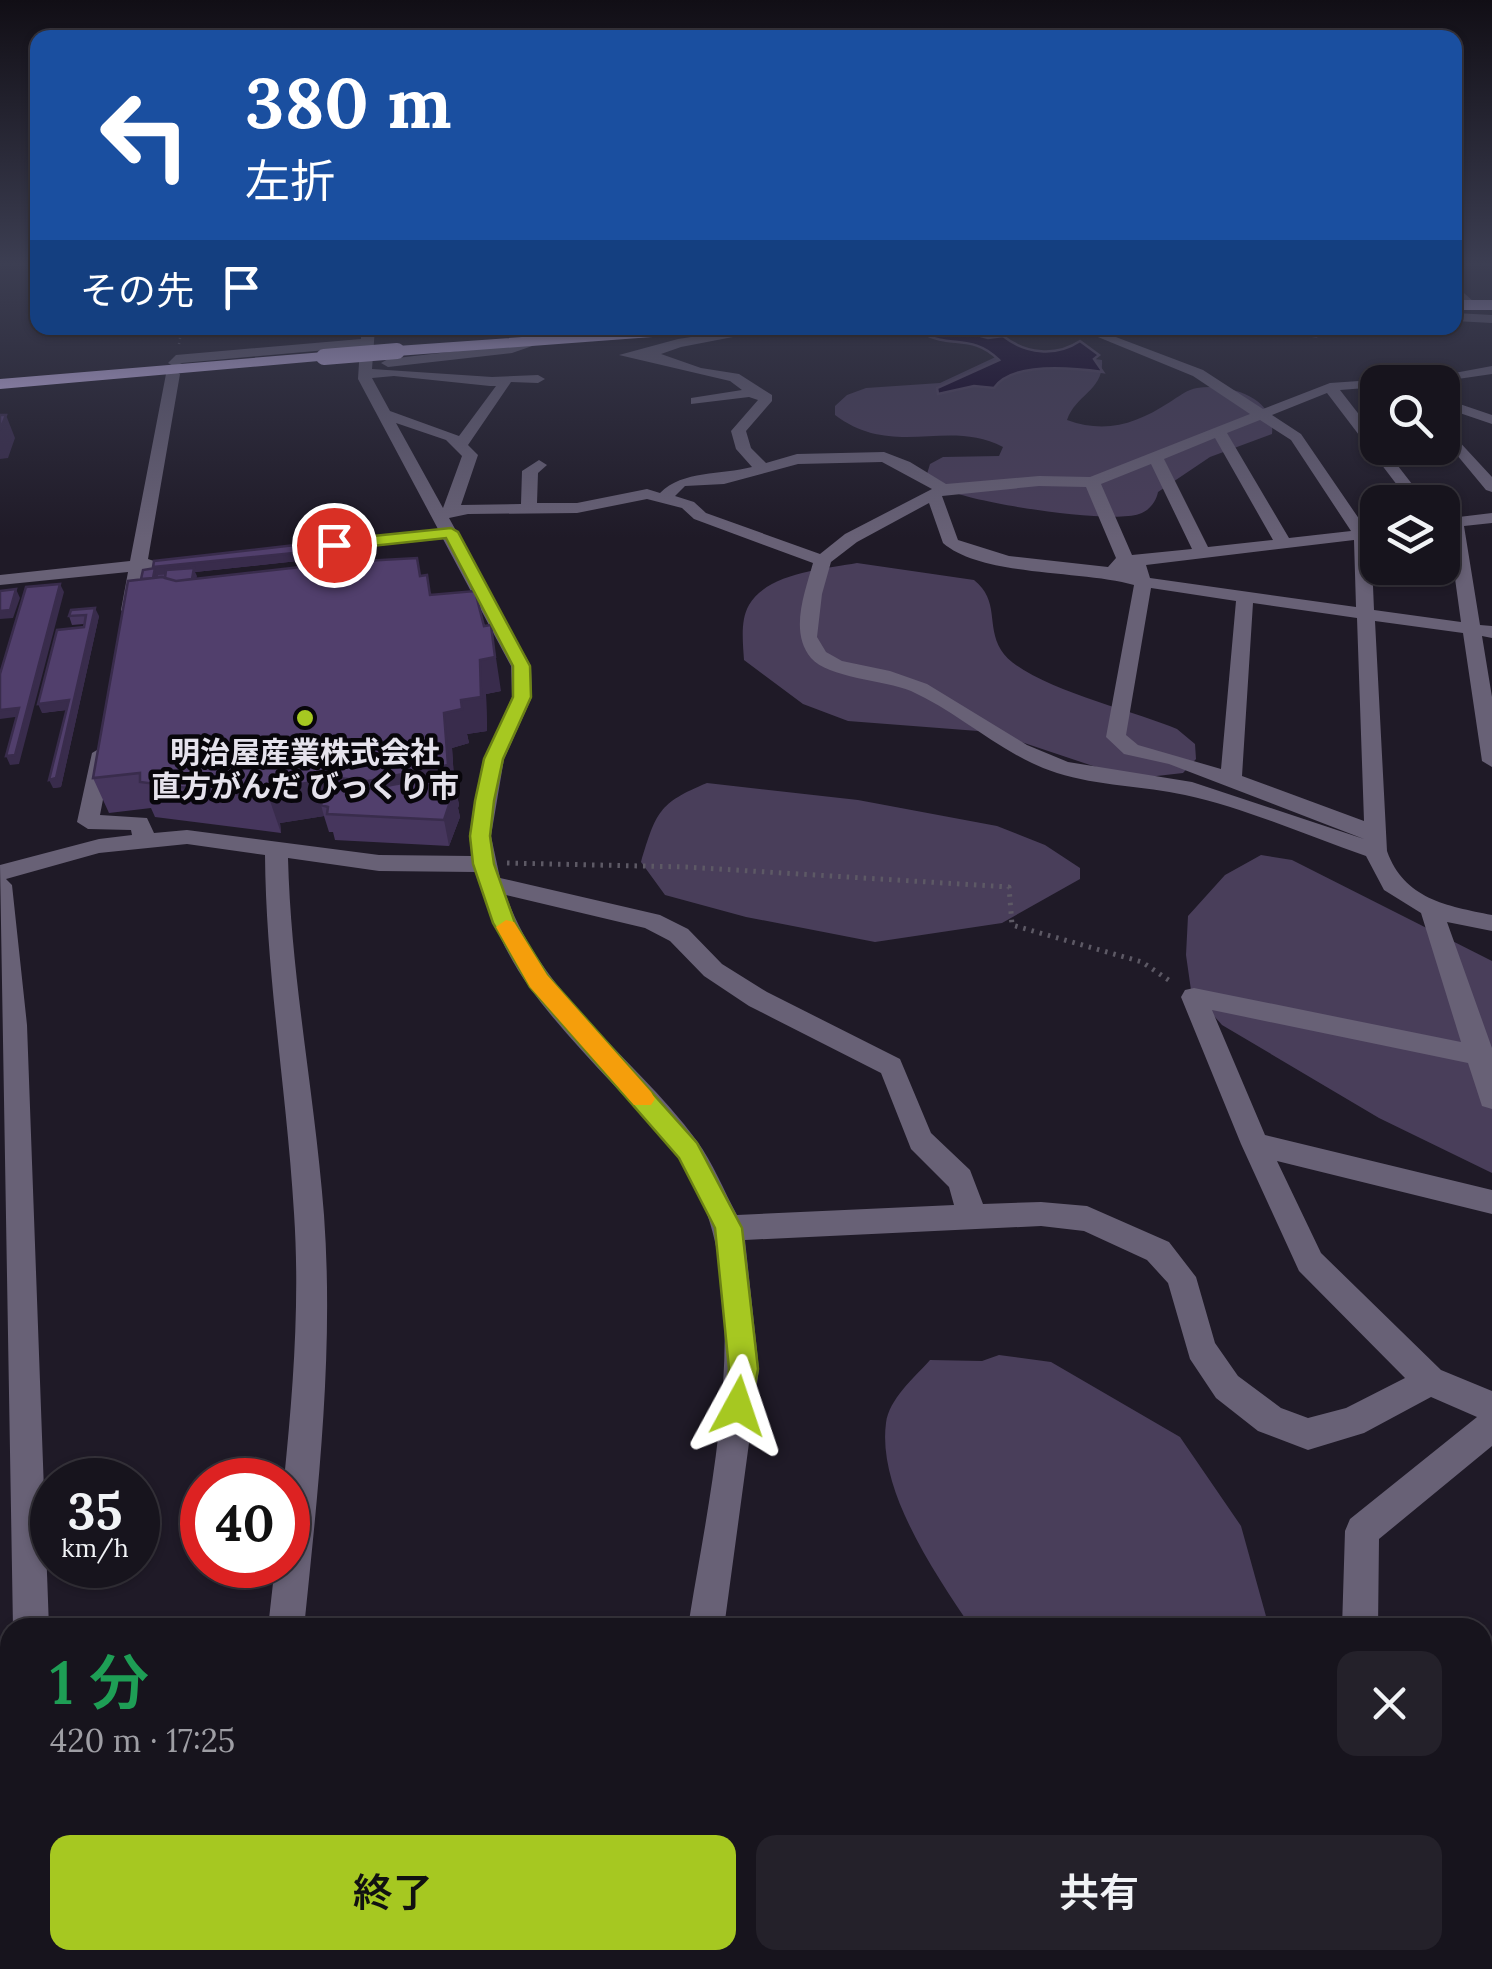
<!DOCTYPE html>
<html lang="ja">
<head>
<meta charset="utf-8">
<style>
	:root { --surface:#17141d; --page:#24212a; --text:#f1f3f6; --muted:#9e9ea4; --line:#36333b; --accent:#a6c821 }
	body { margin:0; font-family:Lora,"Noto Sans JP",serif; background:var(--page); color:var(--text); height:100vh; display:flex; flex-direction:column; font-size:38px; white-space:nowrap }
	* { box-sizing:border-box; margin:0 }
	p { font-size:32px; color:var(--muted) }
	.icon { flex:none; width:55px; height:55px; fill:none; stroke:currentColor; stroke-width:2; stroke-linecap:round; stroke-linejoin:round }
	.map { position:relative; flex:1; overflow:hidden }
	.sheet { position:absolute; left:0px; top:1618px; width:1492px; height:352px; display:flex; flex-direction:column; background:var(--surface); border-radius:30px 30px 0 0; box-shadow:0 2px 8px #0004,0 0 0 2px var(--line) }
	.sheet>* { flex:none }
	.top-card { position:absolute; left:30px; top:30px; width:1432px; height:305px; border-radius:20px; box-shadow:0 2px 8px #0004,0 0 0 2px var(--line); background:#1a4fa0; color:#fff; overflow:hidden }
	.tools { position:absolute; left:1360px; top:365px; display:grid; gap:20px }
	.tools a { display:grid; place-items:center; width:100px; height:100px; border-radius:20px; background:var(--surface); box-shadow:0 2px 8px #0004,0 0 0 2px var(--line); font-size:50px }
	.speed { position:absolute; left:30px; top:1458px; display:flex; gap:20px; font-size:50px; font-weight:700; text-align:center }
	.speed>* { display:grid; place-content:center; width:130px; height:130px; border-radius:50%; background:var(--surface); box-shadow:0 2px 8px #0004,0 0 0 2px var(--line); line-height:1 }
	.speed small { font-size:25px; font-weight:400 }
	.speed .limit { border:15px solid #d22; background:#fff; color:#111 }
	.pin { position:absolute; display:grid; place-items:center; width:85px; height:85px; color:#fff; margin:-42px; border:5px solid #fff; border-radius:50%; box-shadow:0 2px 10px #0007 }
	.me { position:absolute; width:110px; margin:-55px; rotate:5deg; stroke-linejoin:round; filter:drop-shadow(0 0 8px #0008) }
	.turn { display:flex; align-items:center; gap:35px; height:210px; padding:0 50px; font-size:45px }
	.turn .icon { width:130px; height:130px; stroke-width:2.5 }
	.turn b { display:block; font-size:70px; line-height:85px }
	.then { display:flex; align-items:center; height:95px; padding:0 50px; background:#0003; gap:20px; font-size:38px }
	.round { display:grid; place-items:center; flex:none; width:105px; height:105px; border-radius:20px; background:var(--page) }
	.head { display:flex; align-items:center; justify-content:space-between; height:170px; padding:0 50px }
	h1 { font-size:60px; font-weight:600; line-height:75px; color:#1e9e55 }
	.cta { display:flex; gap:20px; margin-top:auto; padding:20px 50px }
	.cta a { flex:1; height:115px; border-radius:20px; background:var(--accent); color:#111; font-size:40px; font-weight:600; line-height:115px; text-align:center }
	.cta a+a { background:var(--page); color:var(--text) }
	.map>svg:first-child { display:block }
	.green { fill:#493e5a }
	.water { fill:#110124; stroke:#514460; stroke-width:2.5 }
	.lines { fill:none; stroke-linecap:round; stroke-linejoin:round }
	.path-far1 { stroke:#5d5965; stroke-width:2.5; stroke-dasharray:1 4; stroke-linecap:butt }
	.path { stroke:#5d5965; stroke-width:5; stroke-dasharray:2.5 6; stroke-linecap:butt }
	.minor { fill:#686176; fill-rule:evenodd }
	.highway { fill:#d5c1f6; fill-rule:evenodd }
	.highway-bridge { stroke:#d5c1f6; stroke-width:16 }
	.wall { fill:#46365d; fill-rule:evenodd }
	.shaded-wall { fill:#392c4c }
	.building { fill:#513f6c; stroke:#392c4c; stroke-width:2.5 }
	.route { fill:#a6c821; stroke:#6c8215; stroke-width:2.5 }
	.slow { fill:#f59e0b }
	.poi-dot { fill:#a6c821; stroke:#08060b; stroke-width:4 }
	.labels { text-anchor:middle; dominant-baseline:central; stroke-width:9; stroke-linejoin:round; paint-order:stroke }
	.poi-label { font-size:30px; font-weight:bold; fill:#e5e2ec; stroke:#08060b }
</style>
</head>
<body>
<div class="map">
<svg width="1492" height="1969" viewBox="0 0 1492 1969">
	<rect width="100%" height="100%" fill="#1f1a27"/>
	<path class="green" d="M1041 351 1102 360C1104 391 1076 394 1067 420 1106 434 1136 424 1170 402 1178 397 1188 389 1197 388 1228 383 1276 397 1272 434L1210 457 1158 492C1156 502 1149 511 1139 514 1110 524 983 504 953 492 943 488 935 480 927 474L930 464 943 457 999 456 1003 447C948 418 893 459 835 415V406L847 395 866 388 940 383 1002 354Z
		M857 563 974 580C1000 601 986 625 1001 650 1022 685 1135 711 1177 729L1195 744 1196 759 1183 773 1148 777 1099 768 991 732 848 721 803 704 744 660C743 643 740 620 749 605 767 573 824 569 857 563Z
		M707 783 858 800 997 826 1045 845 1080 868V879L1002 923 875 942 746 917 665 895 641 862C656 813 658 803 707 783Z
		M1261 855 1292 860 1492 961V1173L1379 1118 1222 1025 1191 990 1186 955 1188 916 1225 875Z
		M999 1355 1051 1362 1180 1437 1241 1526 1269 1627H971C936 1575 877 1490 886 1423 889 1399 914 1378 930 1360L982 1361Z
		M1111 1960H1380L1385 1969H1114Z"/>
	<path class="water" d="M951 328 988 338 1003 336C1026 354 1056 357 1080 341L1099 355 1094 359 1103 372C1074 368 1012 361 994 388L974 386 938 394 937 388 999 360C972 333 950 349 922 333H942Z"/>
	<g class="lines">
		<path class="path-far1" d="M179 344 182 328"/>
		<path class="path" d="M507 863 686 867 1009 887 1012 925 1142 962 1173 983"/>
		<path class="minor" d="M1455 285 1474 302V308H1466L1455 296Z
			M1455 313 1492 315V323L1455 321Z
			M361 328H375L372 369 492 377 538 375 545 379 538 383 511 382 468 445 478 455 461 505 521 504 522 471 539 460 547 465 538 473 537 503H577L647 489 660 493C683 470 721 475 752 467L736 449 731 431 758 400 749 397 691 404V398L742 390 730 381 619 355 678 339 751 328H779L681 347 661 354 701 368 739 374 772 395V401L746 431 751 448 766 463 797 454 884 452 910 462 946 484 1039 476 1090 477 1250 414 1193 376 1076 328H1092L1203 370 1263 409 1330 383 1388 379 1390 382H1378V387L1340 390 1378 439V448H1384L1426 502H1410L1327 393 1272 415 1301 434 1366 529H1378V537L1371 538 1374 610 1461 622 1448 528 1442 529V519L1492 513V523L1464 526 1480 625 1492 626V638L1482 636 1492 697V767L1482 761 1463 633 1375 621 1387 851C1404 899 1447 906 1492 915V931L1447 922 1492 1048V1109L1482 1106 1468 1063 1212 1010 1265 1135 1492 1190V1214L1277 1161 1321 1253 1441 1370 1492 1391V1446L1379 1539 1378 1628H1342L1345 1531 1350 1519 1477 1417 1431 1397 1364 1433 1308 1450 1258 1431 1216 1398 1190 1359 1168 1283 1147 1260 1084 1231 1041 1226 745 1240 759 1369 724 1628H688C708 1494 766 1268 675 1154 629 1097 573 1047 530 988 504 953 489 912 475 872L379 871 288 858C291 978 315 1096 324 1215 334 1353 318 1491 304 1628H268L275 1565H288V1480H284C293 1392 300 1302 294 1213 287 1093 266 975 265 855L187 844 99 853 6 879 12 885 27 1025 49 1628H13L0 865 99 839 132 835 131 830 88 829 77 822 92 753 102 747 112 753 100 815 147 818 154 833 187 830 379 855 472 856 469 836 484 759 512 697 511 666 443 539 318 552 309 547 318 542 438 529 358 379 360 347 182 363 175 367 168 363 176 355 361 339ZM394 376 490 386H496L459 436 390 411 372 378ZM1260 420 1291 440 1351 531 1289 538 1227 433ZM396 423 446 440 462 456 443 508ZM1215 438 1273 540 1208 547 1164 459ZM882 462 932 489 845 534 820 554 706 513 694 502 675 496 685 486 724 484 798 464ZM1151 464 1192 549 1132 555 1101 484ZM1039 486 1086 487 1116 558 1108 567 1009 556 958 540 942 496ZM647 499 682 508 694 519 813 563C805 592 789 632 811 658 828 678 884 680 911 691 962 714 1003 756 1057 773 1098 786 1144 786 1185 795 1246 808 1307 836 1366 856L1384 890 1421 913 1461 1042 1194 988 1185 990 1181 997 1241 1144 1299 1271 1405 1378 1346 1408 1308 1418 1281 1408 1238 1376 1215 1343 1196 1277 1169 1242 1087 1206 1041 1202 983 1204 970 1170 931 1133 900 1059 767 992 722 964 688 929 660 915 500 878 491 836 504 759 532 697 531 666 449 518 468 514 577 513ZM929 503 943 543C982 577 1082 570 1134 585L1106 737 1124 754 1169 764 1364 839 1192 782 1068 762 1027 745 927 684 890 671 842 661 826 652 817 637 822 594 831 562 857 542ZM1354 540 1356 607 1150 578 1146 565ZM1151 588 1236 601 1221 769 1138 745 1126 735ZM1253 603 1357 618 1364 821 1242 776ZM506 895 645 928 670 941 704 976 749 1006 881 1073 911 1149 949 1187 954 1205 737 1215C724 1191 713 1163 697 1141 635 1057 542 997 506 895Z
			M536 336 541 337V343L512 353 388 367 381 363 388 359 510 345Z
			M1492 366V374L1437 382H1406Z
			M173 370 180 374 148 559 163 564 146 570 136 614H124L121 610 128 572 0 585V575L130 561 166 374Z
			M1442 398 1492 415V424L1442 407Z
			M1442 423 1492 477V492L1486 490 1442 437Z
			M10 1893V1935L0 1939V1897Z
			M1483 1954 1489 1969H1445L1442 1960H1482Z
			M19 1960H61V1969H19Z
			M221 1960H263L262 1969H220Z
			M651 1960H693V1969H651Z
			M925 1960H967L969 1969H927Z"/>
		<path class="highway" d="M1455 300H1492V310H1455Z
			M649 328H714L706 333 397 356 389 351 397 346Z
			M324 352 332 357 330 360 0 389V379Z"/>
		<path class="highway-bridge" d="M324 357 397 351"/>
	</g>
	<path class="wall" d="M1476 262H1492V266L1476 263Z
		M1288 328H1338L1337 331H1320L1317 338 1296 334V330H1290Z
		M350 547V561L421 575 432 595 501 691 486 694 487 731 467 734 469 743 452 748 454 779 459 805 458 808 460 817 449 846 335 840 333 832H329L324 816 280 823 281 833 155 817 151 808 109 813 93 778 143 570ZM316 559 317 565 196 579 195 572Z
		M71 610 99 616 61 787 53 788 67 710 42 713 84 627V624L72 625 69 616Z"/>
	<path class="shaded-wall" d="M6 415 15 438 8 458 0 459V430Z
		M348 539 350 561 318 565 316 559 195 572 197 576 195 590 167 593 194 572 158 575 154 599 151 590 153 567Z
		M60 584 64 592 19 764 10 765 6 756Z
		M16 589 20 598 13 618 0 619V611Z
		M95 608 99 616 61 787 53 788 49 780 72 709 42 713 38 704Z
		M491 625 501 691 486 694 487 731 467 734 469 743 452 748 454 780 459 805 458 808 460 817 449 846 444 820 377 816 368 781 461 700 480 660Z
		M19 708 23 716 0 719V710Z
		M338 778 348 813 321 805 324 816 280 823 281 833 269 798 268 789Z"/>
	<path class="building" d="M1300 328H1320V331Z
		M0 415H6L0 430Z
		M348 539V553L315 557V551L153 567 154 561Z
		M417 558 420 576 427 575 430 595 475 591 484 626 491 625 495 657 480 660 481 697 461 700 462 709 444 713 448 765 368 781 338 778 268 789 269 798 140 782V773L93 778 128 581 162 577 176 581 345 562Z
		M155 568 153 578 141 579 143 570Z
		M194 568 192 579 176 581 165 578 166 570Z
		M60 584 15 755 6 756 19 708 0 710V674L26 587Z
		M16 589 10 610 0 611V591Z
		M95 608 56 778 49 780 69 700 38 704 57 630 84 627 86 615 69 616 71 610Z
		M429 778 454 779 449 790H454L444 820 327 814 328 807 321 805 327 793H335L343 787 370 789Z"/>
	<linearGradient id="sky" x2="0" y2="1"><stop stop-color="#110e15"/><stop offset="0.49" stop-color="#3c3e52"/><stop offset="1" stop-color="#3c3e52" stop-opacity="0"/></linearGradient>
	<rect width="1492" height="538" fill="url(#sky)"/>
	<path class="route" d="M451 528 458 532 530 666 531 697 503 759 494 801 490 836 494 864 515 923 547 975 697 1143 742 1228 758 1369 749 1416 738 1420 727 1416 723 1406 729 1369 715 1228 679 1158 530 987 493 923 473 864 470 836 475 801 484 759 513 697V666L446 538 334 550 326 545 334 540Z"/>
	<path class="slow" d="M506 920 514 922 547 975 651 1092 655 1099 651 1105H634L530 987 496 927Z"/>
	<circle class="poi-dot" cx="305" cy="718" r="10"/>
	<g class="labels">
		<g class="poi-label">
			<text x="305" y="752">明治屋産業株式会社<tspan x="305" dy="34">直方がんだ びっくり市</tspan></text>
		</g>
	</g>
</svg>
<div class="tools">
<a><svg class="icon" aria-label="search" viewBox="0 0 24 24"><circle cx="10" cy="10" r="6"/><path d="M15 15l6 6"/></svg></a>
<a><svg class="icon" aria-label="layers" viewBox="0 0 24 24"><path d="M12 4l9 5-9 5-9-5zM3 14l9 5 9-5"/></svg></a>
</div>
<div class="speed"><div>35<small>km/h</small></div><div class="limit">40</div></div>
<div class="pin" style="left:334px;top:545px;background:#d93025"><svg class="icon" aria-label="arrive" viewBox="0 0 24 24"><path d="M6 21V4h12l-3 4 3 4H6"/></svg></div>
<svg class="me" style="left:738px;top:1406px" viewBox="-20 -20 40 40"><path d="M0-17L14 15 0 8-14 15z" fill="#a6c821" stroke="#fff" stroke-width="4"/></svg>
<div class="top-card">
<div class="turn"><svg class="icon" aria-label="left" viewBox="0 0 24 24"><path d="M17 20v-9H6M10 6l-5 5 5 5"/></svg><div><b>380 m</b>左折</div></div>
<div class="then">その先<svg class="icon" aria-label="arrive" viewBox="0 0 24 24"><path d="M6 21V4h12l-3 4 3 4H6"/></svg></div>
</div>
<section class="sheet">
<div class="head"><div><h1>1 分</h1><p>420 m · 17:25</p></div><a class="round"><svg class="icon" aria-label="close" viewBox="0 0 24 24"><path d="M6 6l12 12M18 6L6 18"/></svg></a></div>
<div class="cta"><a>終了</a><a>共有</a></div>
</section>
</div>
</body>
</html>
